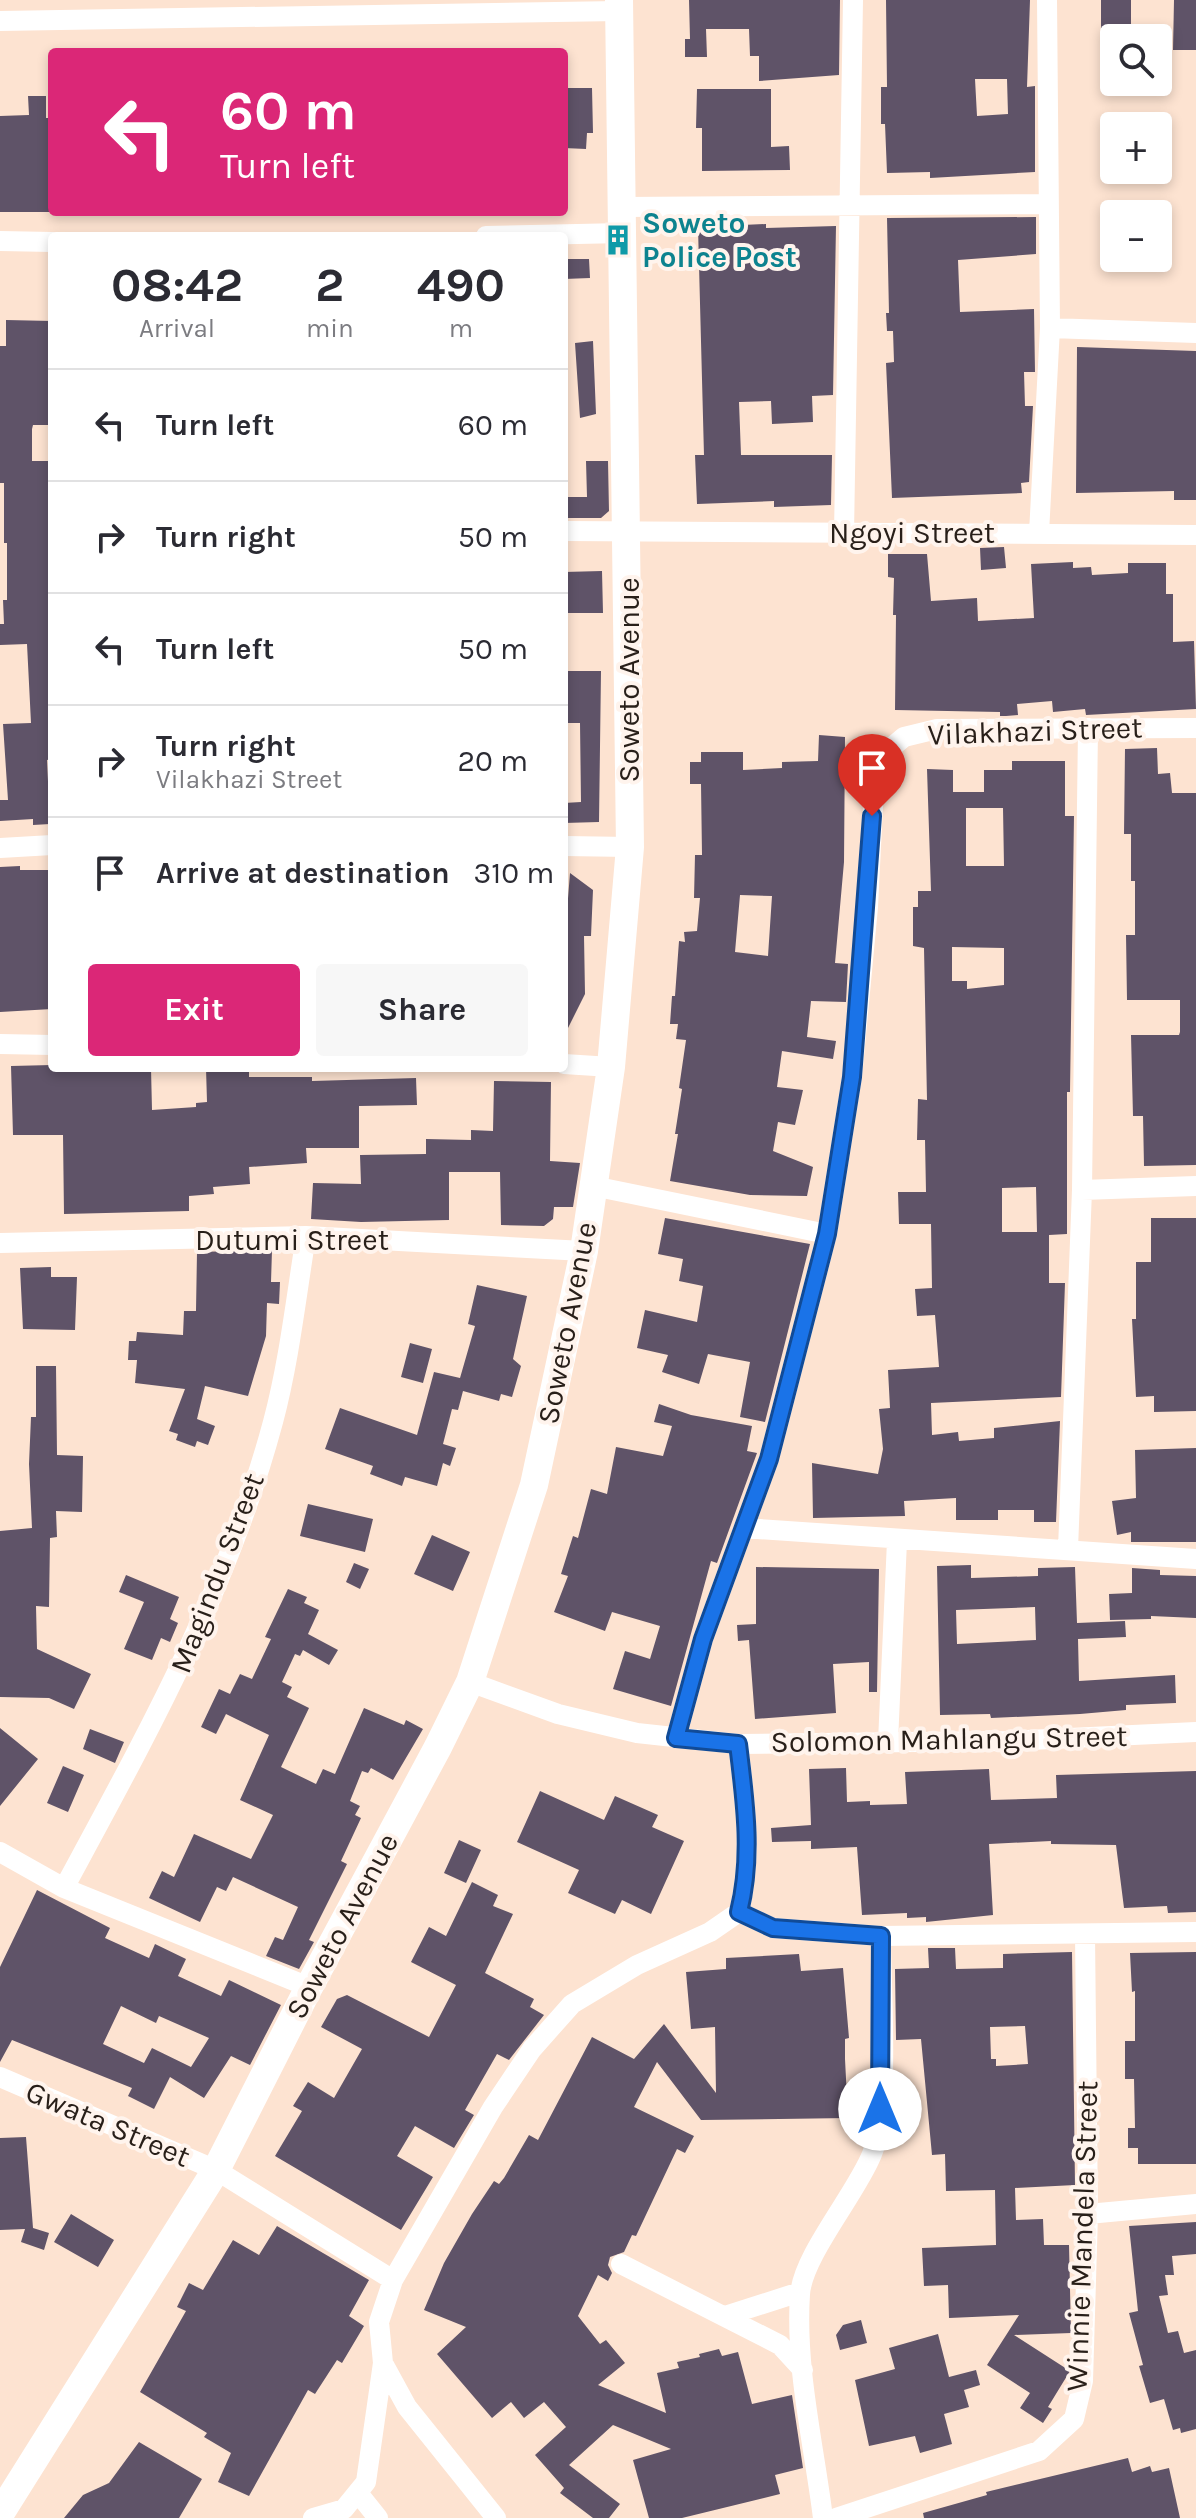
<!DOCTYPE html>
<html lang="en">
<head>
<meta charset="utf-8">
<style>
	:root { --surface:#fff; --page:#f7f7f7; --text:#2b2b33; --muted:#7c7c81; --line:#e1e1e2; --accent:#db2777 }
	body { margin:0; font-family:Karla,sans-serif; background:var(--page); color:var(--text); height:100vh; display:flex; flex-direction:column; font-size:30px; white-space:nowrap }
	* { box-sizing:border-box; margin:0 }
	p { font-size:26px; color:var(--muted) }
	.icon { flex:none; width:44px; height:44px; fill:none; stroke:currentColor; stroke-width:2; stroke-linecap:round; stroke-linejoin:round }
	.map { position:relative; flex:1; overflow:hidden }
	.drawer { position:absolute; left:48px; top:232px; width:520px; height:840px; display:flex; flex-direction:column; background:var(--surface); border-radius:8px; box-shadow:0 4px 12px #0003 }
	.drawer>* { flex:none }
	.top-card { position:absolute; left:48px; top:48px; width:520px; height:168px; border-radius:8px; box-shadow:0 4px 12px #0003; background:#db2777; color:#fff; overflow:hidden }
	.fabs { position:absolute; left:1100px; top:24px; display:grid; gap:16px }
	.fabs a { display:grid; place-items:center; width:72px; height:72px; border-radius:8px; background:var(--surface); box-shadow:0 4px 12px #0003; font-size:40px }
	.pin { position:absolute; display:grid; place-items:center; width:68px; height:68px; color:#fff; margin:-82px -34px; border-radius:50% 50% 50% 0; rotate:-45deg; box-shadow:0 0 8px #0007 }
	.pin .icon { rotate:45deg }
	.me { position:absolute; width:88px; margin:-44px; rotate:0deg; stroke-linejoin:round; filter:drop-shadow(0 0 6px #0008) }
	.turn { display:flex; align-items:center; gap:28px; height:168px; padding:0 40px; font-size:36px }
	.turn .icon { width:104px; height:104px; stroke-width:2.5 }
	.turn b { display:block; font-size:56px; line-height:68px }
	.eta { display:flex; justify-content:space-evenly; align-items:center; height:136px; text-align:center }
	.eta b { font-size:48px; font-weight:700; line-height:56px }
	.cta { display:flex; gap:16px; margin-top:auto; padding:16px 40px }
	.cta a { flex:1; height:92px; border-radius:8px; background:var(--accent); color:#fff; font-size:32px; font-weight:700; line-height:92px; text-align:center }
	.cta a+a { background:var(--page); color:var(--text) }
	ul { padding:0; list-style:none }
	li { display:flex; align-items:center; gap:24px; height:112px; padding:0 40px; border-top:2px solid var(--line) }
	li div { flex:1 }
	li b { display:block; font-size:30px }
	li em { font-style:normal }
	.map>svg:first-child { display:block }
	.building { fill:#5f5368; fill-rule:evenodd }
	.lines { fill:none; stroke-linecap:round; stroke-linejoin:round }
	.street { stroke:#fff; stroke-width:20 }
	.secondary { stroke:#fff; stroke-width:28 }
	.route-casing { stroke:#114b97; stroke-width:20 }
	.route { stroke:#1a73e8; stroke-width:14 }
	.labels { text-anchor:middle; dominant-baseline:central; stroke-width:8; stroke-linejoin:round; paint-order:stroke }
	.culture-label { font-size:30px; font-weight:bold; fill:#0d838f; stroke:#fff4ed; text-anchor:start }
	.street-label { font-size:30px; fill:#281f19; stroke:#fff4ed }
</style>
</head>
<body>
<div class="map">
<svg width="1196" height="2518" viewBox="0 0 1196 2518">
	<rect width="100%" height="100%" fill="#fde3d1"/>
	<path class="building" d="M689 0H840L839 75 759 81V56H750L749 29H706L707 57H685V39H690Z
		M886 0H1030L1027 87 1035 86V172L930 178V172L887 173 885 124H881V87H887ZM975 79H1007L1008 114 977 116Z
		M1101 0H1131V38H1101Z
		M1174 0H1196V50H1173Z
		M564 88H592L593 133H587L586 149 564 148Z
		M697 89H771V147L789 146 790 170 702 171V128H696Z
		M28 96H46V118H52V212H0V116L29 115Z
		M1036 217V254L958 260 960 312 1034 309 1035 372H1024L1025 406H1033L1029 482 1021 483 1022 493 892 498 886 363 894 362 893 331H887L886 313H889L887 218Z
		M766 224V228L836 226 833 395 812 396 813 422 772 424 771 401 739 402 741 455H832L831 505 774 507V501L697 504 695 455H704L698 227Z
		M564 259H589L590 278 564 279Z
		M6 320 52 321V425H33L32 429V461H52L49 657 52 656V759L47 760 50 824 33 825V819L0 821V800H8L3 724 31 723 27 644 0 645V624H4L3 600H7V543H4V483H0V346H6Z
		M593 341 596 414 580 418 575 343Z
		M1077 347 1196 351V500H1174V491L1076 493Z
		M586 461H608L609 511 601 518H564V497H587Z
		M1004 547 1006 568 981 570 980 548Z
		M888 554H927L931 601 977 598 978 621 1034 618 1031 564 1073 562V568L1091 567 1092 575 1128 573V563H1166V594H1173V642L1194 641 1196 709 1086 715 1085 709 1053 712 1052 701 1017 704 1018 715 1006 716H1000V712L895 710 896 615H893L894 578 888 577Z
		M602 571 603 613H564V572Z
		M564 671H601L599 822 564 823V803L581 802 580 723H564Z
		M819 735 845 737 844 862 835 963 848 964 846 1002 811 1001 807 1037 836 1041 833 1059 782 1051 777 1087 803 1090 795 1125 778 1122 773 1151 813 1167 807 1196 750 1195 670 1181 678 1134H675L682 1089 679 1088 686 1040 676 1039 678 1024H670L672 996H675L679 941 685 942 684 932 697 931 700 898H694L695 855H702L701 784H690V762H701V752H743V770L782 768V762L818 761ZM740 895 772 896 768 956 735 952Z
		M1157 748 1158 774 1170 773 1172 793H1196V1165L1144 1166 1143 1116H1133L1131 1035H1179L1180 1032V1000H1127L1126 935H1135V881H1131V834H1124L1125 749Z
		M1012 761H1065V816H1074L1070 1092H1067V1234L1049 1235V1283H1065L1061 1397 931 1403 932 1435 958 1432 959 1441 994 1438V1428L1060 1421 1056 1522H1034V1510H998V1520H956V1498L904 1501 905 1516 813 1518 812 1463 878 1474 883 1449 879 1409 890 1408 888 1370 939 1367 935 1315 917 1316 915 1289 932 1288 931 1224H899L898 1192H926L925 1140H917L918 1099 927 1100 924 948 913 946V907H918V891H931L927 769 953 770V792H984V770H1012ZM966 808H1003L1004 866H966ZM952 947 1004 948V985L967 989V981H952ZM1036 1187 1037 1232H1002V1188Z
		M20 866V870H52V1009L0 1012V867Z
		M570 873 593 890 591 936H584L585 994 564 1036V949Z
		M52 1065V1068H151L152 1110 196 1107V1103L207 1102 206 1068H249V1077H312V1081L416 1078 417 1105 359 1106V1148H306L307 1163 249 1167 250 1184 213 1187 214 1194 189 1196V1211L64 1214 63 1135H13L11 1066Z
		M494 1081 551 1082 550 1161 580 1163 573 1207H554L553 1219 544 1226 501 1225 500 1172H449V1220L361 1222 311 1219 313 1183 361 1184 360 1155 426 1154V1139L471 1140V1130L493 1131Z
		M665 1218 810 1244 765 1422 740 1417 750 1362 708 1354 699 1384 662 1372 668 1355 637 1348 645 1310 697 1322 703 1286 679 1281 683 1259 658 1254Z
		M1151 1218H1196V1411L1154 1412V1396L1136 1397 1132 1319H1136V1262H1151Z
		M272 1250 271 1282H280L279 1304 267 1303 266 1336 248 1396 205 1386 197 1419 215 1426 208 1445 197 1441 195 1447 176 1440 178 1434 169 1431 185 1389 135 1383 137 1360H128L129 1341H136L137 1332 183 1335 184 1311H196L197 1252Z
		M51 1267V1277H77L75 1330 23 1329 20 1268Z
		M477 1285 527 1296 513 1359 521 1366 512 1397 501 1394 499 1401 463 1391 458 1410 452 1409 443 1444 456 1448 450 1466 443 1463 437 1486 405 1477 402 1486 370 1474 373 1466 325 1449 340 1408 417 1435 434 1372 460 1378 475 1326 468 1324Z
		M410 1343 432 1349 423 1383 401 1377Z
		M36 1366H56L57 1455 83 1456 82 1512 56 1511 57 1537 50 1538 49 1607 36 1606 37 1649 91 1674 74 1709 49 1698 0 1697V1531L32 1528 29 1464 31 1417H36Z
		M659 1404 691 1415 752 1426 747 1451 757 1453 717 1563 711 1561 671 1706 613 1689 625 1651 650 1659 660 1626 612 1612 605 1631 554 1612 568 1576 561 1574 573 1536 578 1538 591 1489 607 1494 616 1447 663 1456 672 1426 654 1422Z
		M1196 1448V1542H1131V1532L1117 1535 1112 1501 1136 1498 1135 1450Z
		M308 1504 373 1519 365 1552 300 1536Z
		M432 1535 470 1552 453 1591 414 1574Z
		M354 1563 369 1569 360 1589 346 1582Z
		M971 1565V1578L1038 1576V1568L1075 1567 1077 1623 1125 1621 1126 1637 1078 1639 1079 1681 1175 1675 1176 1703 1126 1705V1710L1080 1714 991 1718 990 1714 940 1715 937 1566ZM1035 1607 1036 1640 957 1644 956 1610Z
		M756 1567 879 1569 877 1692H869V1662L833 1664 836 1713 755 1719 749 1640 738 1641 737 1625 756 1624Z
		M1132 1568 1160 1570V1575L1196 1576V1618L1151 1616V1619L1110 1620 1109 1594 1132 1593Z
		M126 1575 179 1597 170 1619 178 1623 170 1642 161 1638 152 1660 124 1649 144 1602 119 1592Z
		M288 1589 307 1597 304 1603 319 1610 308 1634 338 1650 329 1665 303 1650 300 1656 295 1654 282 1682 292 1687 287 1697 309 1708 281 1767 316 1784 323 1769 335 1774 364 1708 404 1725 406 1720 423 1729 393 1780 371 1768 368 1773 362 1771 350 1801 360 1806 355 1815 361 1818 341 1861 347 1864 309 1940 314 1942 299 1969 266 1956 275 1937 283 1940 298 1907 233 1877 226 1891 217 1887 200 1922 149 1898 162 1871 174 1877 194 1834 251 1859 273 1815 240 1800 269 1735 226 1714 216 1734 201 1727 219 1689 230 1694 240 1674 252 1679 271 1639 265 1637Z
		M0 1728 38 1759 0 1806Z
		M90 1729 124 1742 115 1763 83 1749Z
		M63 1766 84 1775 68 1812 47 1803Z
		M846 1768 847 1802 870 1801V1805L907 1804 905 1772 989 1769 991 1800 1057 1798 1056 1775 1196 1771V1912L1168 1913 1167 1906 1124 1908 1116 1845 1051 1844V1841L989 1844 993 1915 926 1922V1917L907 1918V1913L862 1915 857 1847 811 1849V1841L772 1842 771 1828 811 1825 809 1769Z
		M540 1791 604 1820 615 1796 658 1815 652 1827 684 1841 651 1914 622 1900 615 1914 568 1893 579 1870 517 1842Z
		M459 1840 481 1850 466 1883 444 1873Z
		M472 1882 498 1895 493 1906 513 1914 485 1973 534 1999 530 2007 544 2015 509 2060 497 2054 465 2110 474 2115 454 2148 415 2126 397 2156 433 2177 401 2230 275 2156 302 2111 293 2106 308 2082 334 2098 362 2049 321 2027 337 1999 347 1995 429 2037 456 1985 411 1962 429 1927 446 1936Z
		M37 1890 110 1928 105 1938 149 1958 155 1944 186 1959 178 1976 221 1996 229 1980 281 2005 250 2065 231 2056 204 2098 170 2077 154 2109 128 2096 132 2088 12 2040 0 2062V1967ZM121 2006 156 2023 159 2016 209 2038 191 2067 152 2048 144 2063 103 2044Z
		M928 1948H955L956 1969 1003 1968V1954L1072 1952 1075 2185 1015 2188 1016 2220 1043 2219 1044 2245H1069L1071 2333 1014 2335 1070 2371 1048 2407 1052 2409 1043 2423 1020 2408 1030 2393 987 2365 1019 2315 949 2318 948 2285 924 2286 922 2248 996 2245 995 2190 946 2191 945 2154 932 2155 921 2039 896 2040 895 1969 929 1968ZM1025 2026 1028 2064 996 2066V2059H991L990 2027Z
		M1196 1952V2164H1138V2148H1128V2128H1135L1134 2079H1125V2041H1135V1991L1132 1992 1130 1953Z
		M799 1954 801 1971 843 1968 849 2038 845 2039V2059L848 2118 701 2120 657 2062 634 2107 694 2136 685 2153 677 2149 636 2236 632 2235 624 2252 610 2257 608 2265 612 2273 608 2281 598 2275 578 2316 600 2344 606 2340 625 2363 598 2385 666 2413 657 2373 679 2368 677 2362 700 2357 699 2354 719 2349 722 2356 738 2352 752 2404 792 2395 803 2468 775 2475 780 2494 682 2518H649L633 2460 671 2449 613 2425 569 2465 620 2504 609 2518H593L560 2493 564 2488 535 2455 566 2427 544 2402 524 2418 511 2402 492 2418 437 2354 466 2327 424 2310 444 2263 472 2214 494 2181 499 2184 504 2178 529 2135 538 2140 592 2037 634 2059 664 2024 716 2093 715 2027 691 2029 686 1972 726 1969V1958Z
		M26 2137 33 2228 49 2233 44 2250 21 2242 25 2229 0 2230V2138Z
		M71 2214 114 2240 98 2267 54 2242Z
		M1196 2222V2254L1172 2256 1174 2275H1165L1168 2295 1159 2296 1168 2333 1178 2331 1184 2353 1196 2350V2429L1181 2433 1180 2428 1173 2430 1164 2399 1150 2403 1139 2366 1143 2365 1129 2313 1138 2311 1129 2226Z
		M277 2226 369 2280 349 2316 364 2326 342 2363 337 2360 315 2394 308 2390 249 2496 218 2482 231 2453 204 2437 207 2433 140 2392 186 2311 177 2307 189 2283 203 2290 233 2240 259 2255Z
		M861 2320 867 2343 840 2350 836 2335 843 2325Z
		M938 2334 949 2377 976 2370 980 2385 964 2390 969 2407 944 2414 952 2444 920 2453 915 2436 869 2446 855 2380 895 2369 889 2348Z
		M139 2442 202 2479 179 2518H64L83 2495 109 2483Z
		M1128 2458 1132 2472 1150 2466 1152 2472 1169 2468 1180 2518H924L923 2513 987 2495 986 2492Z"/>
	<g class="lines">
		<path class="street" d="M0 21 619 11
			M623 207 1048 204
			M486 236 623 233
			M0 241 52 242
			M1050 328 1196 333
			M564 531 1196 535
			M1039 533 1050 328 1047 0
			M844 534 853 0
			M564 846 630 847
			M0 848 52 845
			M0 1044 52 1045
			M564 1064 611 1067
			M593 1186 827 1234
			M1082 1190 1196 1186
			M0 1243 306 1236 584 1251
			M744 1528 1196 1559
			M1068 1549 1082 1190 1088 728
			M470 1682 558 1714 637 1733 738 1744 1008 1741 1196 1732
			M676 1738 703 1639 769 1459 827 1234 852 1077 868 907 874 785 885 753 904 737 937 729 1196 728
			M888 1742 897 1541
			M0 1852 64 1888 309 1987
			M64 1888C146 1736 228 1590 273 1422 289 1362 296 1298 306 1236
			M739 1912 773 1928 881 1936 1196 1932
			M0 2077 216 2170 393 2280
			M1088 2214 1196 2204
			M621 2264 780 2345 803 2370
			M725 2316 800 2292
			M358 2493 378 2518
			M313 2518 344 2509 366 2482 383 2363
			M496 2518 407 2407 383 2363 379 2322 393 2280 493 2107 532 2049 572 2004 637 1965 710 1932 739 1912C753 1855 745 1801 738 1744
			M823 2518C814 2445 795 2368 800 2294 803 2255 856 2194 872 2154 890 2110 881 1988 881 1936
			M836 2518 1039 2451 1074 2419 1083 2381 1088 2214 1085 1934"/>
		<path class="secondary" d="M0 2514 216 2170 309 1987 438 1747 470 1682 534 1485 584 1251 611 1067 630 847 619 0"/>
	</g>
	<g class="lines">
		<g class="route-casing">
			<path id="route" d="M872 816 852 1077 827 1234 769 1459 703 1639 676 1738 738 1744C745 1801 753 1856 739 1912L773 1928 881 1936 880 2109"/>
		</g>
		<use href="#route" class="route"/>
	</g>
	<defs>
		<g id="building-bare" transform="scale(2.4)"><path d="M-4-6H4V6H1V3H-1V6H-4ZM-2.5-4.3h1.7v1.8h-1.7ZM.8-4.3h1.7v1.8H.8ZM-2.5-1h1.7V.8h-1.7ZM.8-1h1.7V.8H.8Z" fill="#0f9aa8" stroke="#fff4ed" stroke-width="2.5" paint-order="stroke"/></g>
	</defs>
	<g fill-rule="evenodd">
		<use href="#building-bare" x="618" y="240"/>
	</g>
	<g class="labels">
		<g class="culture-label">
			<text x="642" y="223">Soweto<tspan x="642" dy="34">Police Post</tspan></text>
		</g>
		<g class="street-label">
			<text x="912" y="533">Ngoyi Street</text>
			<text transform="translate(629 680) rotate(-90)">Soweto Avenue</text>
			<text transform="translate(1035 731) rotate(-2)">Vilakhazi Street</text>
			<text x="292" y="1240">Dutumi Street</text>
			<text transform="translate(567 1323) rotate(-79)">Soweto Avenue</text>
			<text transform="translate(217 1573) rotate(-69)">Magindu Street</text>
			<text transform="translate(949 1739) rotate(-1)">Solomon Mahlangu Street</text>
			<text transform="translate(342 1926) rotate(-62)">Soweto Avenue</text>
			<text transform="translate(108 2124) rotate(23)">Gwata Street</text>
			<text transform="translate(1082 2236) rotate(-88)">Winnie Mandela Street</text>
		</g>
	</g>
</svg>
<div class="fabs">
<a><svg class="icon" aria-label="search" viewBox="0 0 24 24"><circle cx="10" cy="10" r="6"/><path d="M15 15l6 6"/></svg></a>
<a>+</a>
<a>−</a>
</div>
<div class="pin" style="left:872px;top:816px;background:#d93025"><svg class="icon" aria-label="arrive" viewBox="0 0 24 24"><path d="M6 21V4h12l-3 4 3 4H6"/></svg></div>
<svg class="me" style="left:880px;top:2109px" viewBox="-20 -20 40 40"><circle r="19" fill="#fff"/><path d="M0-13L10 11 0 6-10 11z" fill="#1a73e8"/></svg>
<div class="top-card">
<div class="turn"><svg class="icon" aria-label="left" viewBox="0 0 24 24"><path d="M17 20v-9H6M10 6l-5 5 5 5"/></svg><div><b>60 m</b>Turn left</div></div>
</div>
<section class="drawer">
<div class="eta">
<div><b>08:42</b><p>Arrival</p></div>
<div><b>2</b><p>min</p></div>
<div><b>490</b><p>m</p></div>
</div>
<ul>
<li><svg class="icon" aria-label="left" viewBox="0 0 24 24"><path d="M17 20v-9H6M10 6l-5 5 5 5"/></svg><div><b>Turn left</b></div><em>60 m</em></li>
<li><svg class="icon" aria-label="right" viewBox="0 0 24 24"><path d="M7 20v-9h11M14 6l5 5-5 5"/></svg><div><b>Turn right</b></div><em>50 m</em></li>
<li><svg class="icon" aria-label="left" viewBox="0 0 24 24"><path d="M17 20v-9H6M10 6l-5 5 5 5"/></svg><div><b>Turn left</b></div><em>50 m</em></li>
<li><svg class="icon" aria-label="right" viewBox="0 0 24 24"><path d="M7 20v-9h11M14 6l5 5-5 5"/></svg><div><b>Turn right</b><p>Vilakhazi Street</p></div><em>20 m</em></li>
<li><svg class="icon" aria-label="arrive" viewBox="0 0 24 24"><path d="M6 21V4h12l-3 4 3 4H6"/></svg><div><b>Arrive at destination</b></div><em>310 m</em></li>
</ul>
<div class="cta"><a>Exit</a><a>Share</a></div>
</section>
</div>
</body>
</html>
